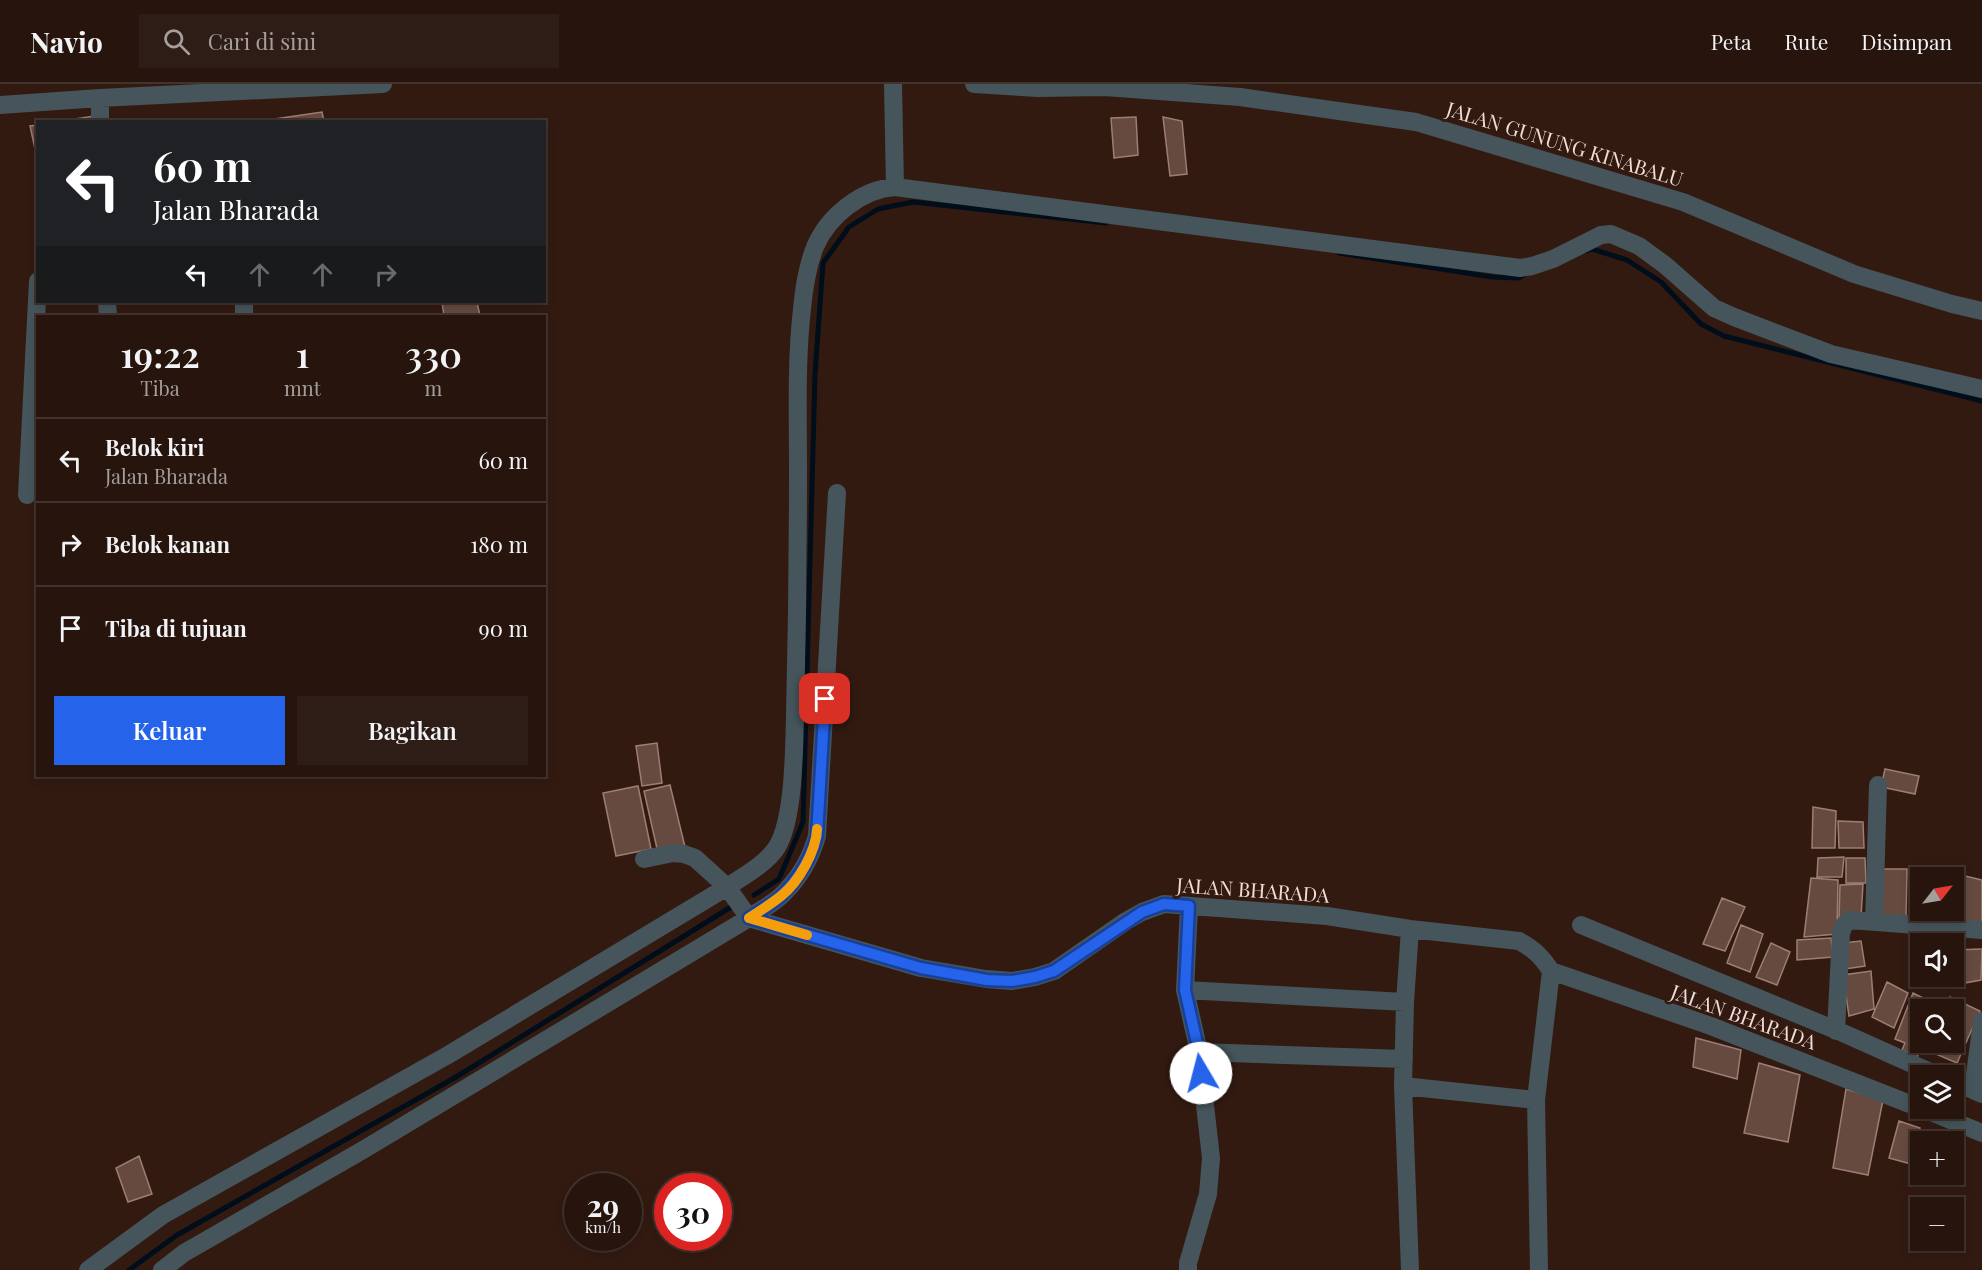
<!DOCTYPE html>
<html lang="id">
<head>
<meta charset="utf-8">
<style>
	:root { --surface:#26140d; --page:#2e1d16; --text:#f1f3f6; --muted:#a49e9d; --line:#42332e; --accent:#2563eb }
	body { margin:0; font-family:"Playfair Display",serif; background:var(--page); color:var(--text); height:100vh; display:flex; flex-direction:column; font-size:22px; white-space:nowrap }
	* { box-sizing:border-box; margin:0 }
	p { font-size:20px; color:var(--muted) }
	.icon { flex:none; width:33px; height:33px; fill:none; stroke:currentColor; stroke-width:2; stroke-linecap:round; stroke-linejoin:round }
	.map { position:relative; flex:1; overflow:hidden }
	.sheet { position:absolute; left:36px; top:231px; width:510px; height:462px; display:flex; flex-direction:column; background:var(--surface); border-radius:0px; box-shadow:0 3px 9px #0003,0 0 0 2px var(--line) }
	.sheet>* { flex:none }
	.guide { position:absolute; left:36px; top:36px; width:510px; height:183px; border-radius:0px; box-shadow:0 3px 9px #0003,0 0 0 2px var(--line); background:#202124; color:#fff; overflow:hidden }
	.needle { width:39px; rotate:59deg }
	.fabs { position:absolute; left:1910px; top:783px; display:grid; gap:12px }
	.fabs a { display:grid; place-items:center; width:54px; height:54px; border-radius:0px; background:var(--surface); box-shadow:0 3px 9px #0003,0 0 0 2px var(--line); font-size:30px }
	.speed { position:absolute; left:564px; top:1089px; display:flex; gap:12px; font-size:30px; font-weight:700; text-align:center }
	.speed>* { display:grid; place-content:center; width:78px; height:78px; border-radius:50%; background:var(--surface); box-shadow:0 3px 9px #0003,0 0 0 2px var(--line); line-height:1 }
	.speed small { font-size:15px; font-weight:400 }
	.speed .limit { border:9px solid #d22; background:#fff; color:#111 }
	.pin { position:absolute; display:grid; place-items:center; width:51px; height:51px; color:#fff; margin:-26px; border-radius:12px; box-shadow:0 3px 9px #0006 }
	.me { position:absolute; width:66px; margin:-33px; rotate:352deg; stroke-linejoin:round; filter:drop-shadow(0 0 4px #0008) }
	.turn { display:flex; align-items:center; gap:21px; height:126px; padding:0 18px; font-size:27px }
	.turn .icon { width:78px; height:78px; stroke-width:2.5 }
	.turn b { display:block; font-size:42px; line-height:51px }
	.lanes { display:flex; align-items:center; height:57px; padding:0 18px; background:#0003; justify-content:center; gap:30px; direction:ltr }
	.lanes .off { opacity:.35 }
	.eta { display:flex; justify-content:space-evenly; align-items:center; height:102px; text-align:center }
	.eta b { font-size:36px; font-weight:600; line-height:42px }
	.cta { display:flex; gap:12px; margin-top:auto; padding:12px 18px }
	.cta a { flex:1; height:69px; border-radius:0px; background:var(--accent); color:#fff; font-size:24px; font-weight:600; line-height:69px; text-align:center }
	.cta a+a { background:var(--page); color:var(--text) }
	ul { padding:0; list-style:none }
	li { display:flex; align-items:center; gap:18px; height:84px; padding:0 18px; border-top:2px solid var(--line) }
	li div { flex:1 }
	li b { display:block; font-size:22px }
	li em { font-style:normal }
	header { display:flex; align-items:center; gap:36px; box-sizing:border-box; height:84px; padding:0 30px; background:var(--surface); border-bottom:2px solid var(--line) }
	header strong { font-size:28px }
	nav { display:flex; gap:33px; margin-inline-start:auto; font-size:21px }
	.search { width:420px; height:54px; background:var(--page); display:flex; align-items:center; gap:15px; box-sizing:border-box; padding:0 21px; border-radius:0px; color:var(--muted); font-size:22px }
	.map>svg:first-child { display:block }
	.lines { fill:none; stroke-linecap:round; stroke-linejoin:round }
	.stream { stroke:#000d1a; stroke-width:5 }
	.building { fill:#664a3f; stroke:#9d7e73; stroke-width:1.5 }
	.minor { stroke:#45555b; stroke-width:18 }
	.route-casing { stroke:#184099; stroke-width:15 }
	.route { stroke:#2563eb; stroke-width:10 }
	.slow { stroke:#f59e0b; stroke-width:10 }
	.labels { text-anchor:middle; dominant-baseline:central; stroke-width:6; stroke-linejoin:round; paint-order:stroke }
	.street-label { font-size:20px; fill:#efddd7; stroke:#321a11 }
</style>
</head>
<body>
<header>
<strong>Navio</strong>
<div class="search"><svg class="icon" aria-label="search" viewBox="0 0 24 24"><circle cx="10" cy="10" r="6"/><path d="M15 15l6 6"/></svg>Cari di sini</div>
<nav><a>Peta</a><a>Rute</a><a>Disimpan</a></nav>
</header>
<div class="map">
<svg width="1982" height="1186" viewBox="0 0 1982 1186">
	<rect width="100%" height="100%" fill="#321a11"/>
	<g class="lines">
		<path class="stream" d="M1586 167 1592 165 1627 176 1661 198 1701 240 1724 252 1982 317
			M1339 169 1492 193 1519 194 1527 189
			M754 811 779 795 803 738 815 290 823 179 849 143 878 125 913 118 1106 139
			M129 1186 177 1151 456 993 731 823"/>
	</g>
	<path class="building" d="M322 28 324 38H275V35Z
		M94 32 95 38H75L74 35Z
		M1136 33 1138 71 1114 74 1111 34Z
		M1163 33 1182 37 1187 90 1170 92Z
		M38 41V74H37L30 42Z
		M442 218H477L480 232H444Z
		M657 659 662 699 642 702 636 662Z
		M1885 685 1919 692 1915 710 1881 703Z
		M670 701 685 763 658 769 644 707Z
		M638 702 651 765 616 772 603 709Z
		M1813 723 1836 727 1835 764H1812Z
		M1838 737 1863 738 1864 764H1839Z
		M1844 773 1842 793H1817L1818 774Z
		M1846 774H1865L1866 799H1846Z
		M1878 785H1907L1906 833 1879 832Z
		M1965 792 1982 796V843L1961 840Z
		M1811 794 1838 796 1837 850 1804 853Z
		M1863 800 1861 833 1839 835 1840 801Z
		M1917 805H1920V826H1944L1945 840 1916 839Z
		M1722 814 1745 823 1725 867 1703 860Z
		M1741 841 1763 850 1750 888 1727 879Z
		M1831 854 1833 873 1797 876V856Z
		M1861 857 1865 882 1845 885 1843 859Z
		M1771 859 1790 868 1777 901 1756 893Z
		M1982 865 1981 896 1942 903V892H1953V866Z
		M1871 887 1874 925 1849 932 1843 891Z
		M1887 898 1908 909 1894 944 1872 933Z
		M1913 909 1935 920 1933 926H1920V958H1922L1917 974 1902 966 1905 959 1895 955Z
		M1950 913 1980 927 1957 979 1936 970 1940 958H1953V926H1944Z
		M1696 954 1741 966 1737 995 1693 983Z
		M1759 979 1800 991 1788 1058 1744 1049Z
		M1846 1005 1883 1016 1868 1091 1833 1084Z
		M1899 1037 1920 1044 1911 1080 1889 1074Z
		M139 1072 152 1110 128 1118 116 1084Z"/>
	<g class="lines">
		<path class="minor" d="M893 0 895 103
			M974 0 1038 4 1105 3 1240 13 1416 38 1683 118 1854 190 1952 220 1982 227
			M100 14V38
			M0 21 100 14 383 0
			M107 218 108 232
			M244 232V218
			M27 411 38 197
			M644 775 673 769 684 770 695 774 727 803 749 834 921 884 986 895 1012 897 1035 893 1054 887 1126 837 1142 828 1164 820 1327 832 1410 845 1519 857C1534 865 1542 873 1551 887L1536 1016 1539 1186
			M1874 838 1878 701
			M1581 841 1843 949 1939 992
			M1551 887 1711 942 1920 1024
			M1185 906 1405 918
			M1836 947 1841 849 1844 841 1850 836 1982 846
			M1199 968 1404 975
			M1953 997 1982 1010
			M1403 1002 1536 1016
			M1973 1006 1982 937
			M1921 1024 1982 1049
			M88 1186 163 1131 448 971 727 803C744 792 766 780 777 763 794 735 794 667 795 633 797 550 798 467 798 384 798 331 796 278 802 225 804 203 807 183 815 163 828 132 862 105 895 103L1520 184 1532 182 1553 175 1601 151 1611 150 1639 162 1665 181 1714 224 1734 233 1831 270 1982 305
			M162 1186 184 1169 363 1066 749 834C760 826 775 819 784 809 800 793 811 773 817 752L837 409
			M1188 1186V1179L1208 1110 1211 1074 1199 968 1185 906 1189 822
			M1410 1186 1403 1002 1405 918 1410 845"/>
	</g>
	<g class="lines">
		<g class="route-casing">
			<path id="route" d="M825 615 817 752C811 773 800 793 784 809 775 819 760 826 749 834L921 884 987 896 1012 897 1035 893 1054 887 1142 828 1164 820 1189 822 1185 906 1199 968 1201 989"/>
		</g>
		<use href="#route" class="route"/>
		<path class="slow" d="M807 851 749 834C760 827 771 820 781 812 799 798 816 767 817 745"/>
	</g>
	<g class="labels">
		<g class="street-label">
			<text transform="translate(1565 59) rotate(17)">JALAN GUNUNG KINABALU</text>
			<text transform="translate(1253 805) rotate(4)">JALAN BHARADA</text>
			<text transform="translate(1744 932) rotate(20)">JALAN BHARADA</text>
		</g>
	</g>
</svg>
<div class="fabs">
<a><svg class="needle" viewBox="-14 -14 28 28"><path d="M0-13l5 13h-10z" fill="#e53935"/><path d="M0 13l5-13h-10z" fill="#a49e9d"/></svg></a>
<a><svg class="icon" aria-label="sound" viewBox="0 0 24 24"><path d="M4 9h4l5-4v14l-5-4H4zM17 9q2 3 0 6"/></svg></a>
<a><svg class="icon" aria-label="search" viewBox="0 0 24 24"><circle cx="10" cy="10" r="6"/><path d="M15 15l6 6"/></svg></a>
<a><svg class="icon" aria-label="layers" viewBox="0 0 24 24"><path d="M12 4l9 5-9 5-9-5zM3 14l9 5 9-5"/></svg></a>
<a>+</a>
<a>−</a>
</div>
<div class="speed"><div>29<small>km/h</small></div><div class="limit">30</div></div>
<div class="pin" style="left:825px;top:615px;background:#d93025"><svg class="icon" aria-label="arrive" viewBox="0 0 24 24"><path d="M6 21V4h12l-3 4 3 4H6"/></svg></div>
<svg class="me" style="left:1201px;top:989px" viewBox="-20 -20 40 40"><circle r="19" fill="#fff"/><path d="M0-13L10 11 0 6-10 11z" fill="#2563eb"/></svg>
<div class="guide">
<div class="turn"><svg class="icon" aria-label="left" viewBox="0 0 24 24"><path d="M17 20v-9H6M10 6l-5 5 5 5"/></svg><div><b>60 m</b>Jalan Bharada</div></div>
<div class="lanes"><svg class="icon" aria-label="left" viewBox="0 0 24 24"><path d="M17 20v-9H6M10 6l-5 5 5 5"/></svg><svg class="icon off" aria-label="ahead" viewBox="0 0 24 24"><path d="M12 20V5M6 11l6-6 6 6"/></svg><svg class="icon off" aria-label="ahead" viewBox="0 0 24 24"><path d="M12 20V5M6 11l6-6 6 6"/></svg><svg class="icon off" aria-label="right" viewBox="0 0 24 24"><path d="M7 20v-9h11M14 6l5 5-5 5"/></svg></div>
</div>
<section class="sheet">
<div class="eta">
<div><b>19:22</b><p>Tiba</p></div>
<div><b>1</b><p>mnt</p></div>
<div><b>330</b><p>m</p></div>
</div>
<ul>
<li><svg class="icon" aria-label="left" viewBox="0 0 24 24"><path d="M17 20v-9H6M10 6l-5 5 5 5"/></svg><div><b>Belok kiri</b><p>Jalan Bharada</p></div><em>60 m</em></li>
<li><svg class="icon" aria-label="right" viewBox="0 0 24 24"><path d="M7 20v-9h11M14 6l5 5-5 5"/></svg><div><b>Belok kanan</b></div><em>180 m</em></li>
<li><svg class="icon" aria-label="arrive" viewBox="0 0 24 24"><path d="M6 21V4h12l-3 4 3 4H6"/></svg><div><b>Tiba di tujuan</b></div><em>90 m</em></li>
</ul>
<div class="cta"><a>Keluar</a><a>Bagikan</a></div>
</section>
</div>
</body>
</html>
